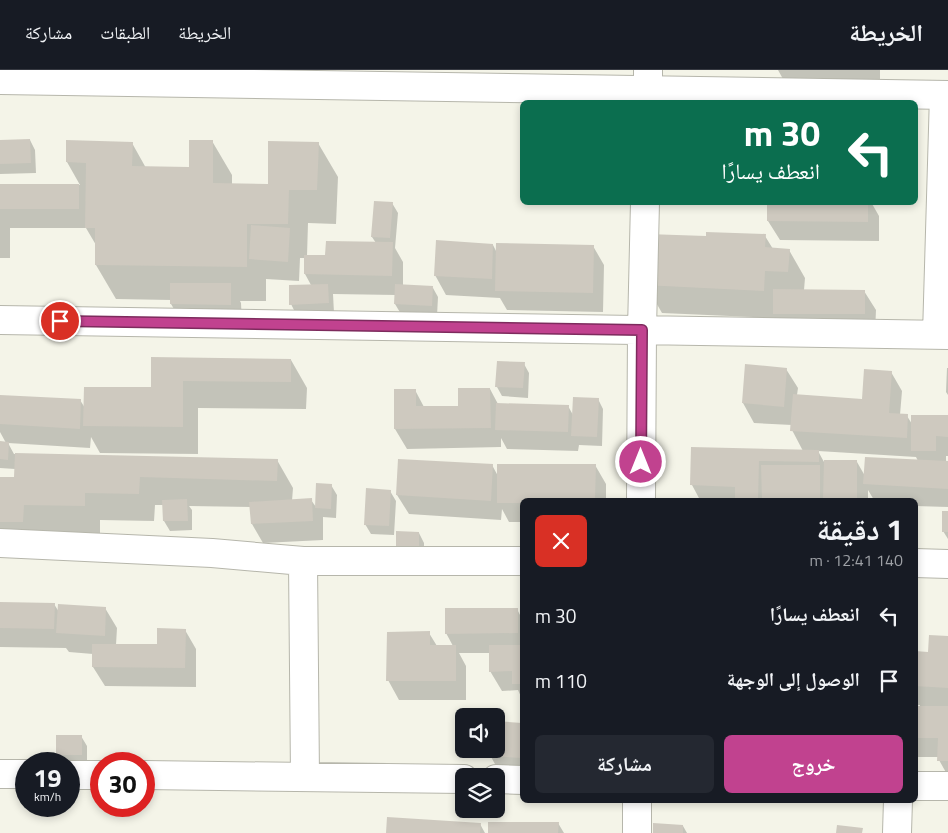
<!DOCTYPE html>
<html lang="ar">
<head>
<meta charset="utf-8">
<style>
	:root { --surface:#171b24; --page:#242831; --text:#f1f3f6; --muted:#9ea1a6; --line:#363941; --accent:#c1428f }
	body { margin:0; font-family:"Titillium Web","Noto Naskh Arabic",sans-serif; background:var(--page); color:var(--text); direction:rtl; height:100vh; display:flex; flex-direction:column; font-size:19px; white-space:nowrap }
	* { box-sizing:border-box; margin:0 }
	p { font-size:16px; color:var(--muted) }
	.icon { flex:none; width:28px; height:28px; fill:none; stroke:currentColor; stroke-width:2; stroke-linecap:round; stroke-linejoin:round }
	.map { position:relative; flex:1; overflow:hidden; direction:ltr }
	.side { position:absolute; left:520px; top:428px; width:398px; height:305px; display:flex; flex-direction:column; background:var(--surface); border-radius:8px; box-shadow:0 2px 8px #0003; direction:rtl }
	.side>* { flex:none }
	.banner { position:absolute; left:520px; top:30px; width:398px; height:105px; border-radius:8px; box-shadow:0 2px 8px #0003; direction:rtl; background:#0b6e4f; color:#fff; overflow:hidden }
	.fabs { position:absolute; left:455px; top:638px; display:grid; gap:10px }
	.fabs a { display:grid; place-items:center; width:50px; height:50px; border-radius:8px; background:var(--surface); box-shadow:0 2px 8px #0003; font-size:25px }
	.speed { position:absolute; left:15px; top:682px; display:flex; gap:10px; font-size:25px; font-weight:700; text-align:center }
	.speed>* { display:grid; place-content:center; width:65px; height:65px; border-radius:50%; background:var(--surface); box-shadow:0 2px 8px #0003; line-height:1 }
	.speed small { font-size:12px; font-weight:400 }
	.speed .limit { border:8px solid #d22; background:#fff; color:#111 }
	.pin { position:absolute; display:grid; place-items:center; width:42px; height:42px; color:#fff; margin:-21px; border:2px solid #fff; border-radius:50%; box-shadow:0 1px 5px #0007 }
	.me { position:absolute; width:55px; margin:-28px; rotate:0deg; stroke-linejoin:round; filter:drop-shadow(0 0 4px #0008) }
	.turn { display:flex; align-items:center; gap:18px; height:105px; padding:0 15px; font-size:22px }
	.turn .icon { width:65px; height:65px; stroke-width:2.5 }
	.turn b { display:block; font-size:35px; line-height:42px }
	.round { display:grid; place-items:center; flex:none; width:52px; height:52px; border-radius:8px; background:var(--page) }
	.summary { display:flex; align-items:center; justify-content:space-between; height:85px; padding:0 15px }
	h1 { font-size:30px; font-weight:700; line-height:38px }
	.primary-button { display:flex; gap:10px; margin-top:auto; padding:10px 15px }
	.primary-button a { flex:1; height:58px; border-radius:8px; background:var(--accent); color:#fff; font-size:20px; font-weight:700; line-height:58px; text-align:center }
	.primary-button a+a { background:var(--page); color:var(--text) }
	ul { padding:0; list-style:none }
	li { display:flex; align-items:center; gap:15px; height:65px; padding:0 15px }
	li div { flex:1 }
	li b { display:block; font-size:19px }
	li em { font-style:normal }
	header { display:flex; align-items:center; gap:30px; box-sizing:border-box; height:70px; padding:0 25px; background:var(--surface); border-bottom:1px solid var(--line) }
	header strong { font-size:24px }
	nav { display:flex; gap:28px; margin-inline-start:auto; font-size:18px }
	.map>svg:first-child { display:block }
	.shadow { fill:#0003; fill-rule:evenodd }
	.building { fill:#cec9bf }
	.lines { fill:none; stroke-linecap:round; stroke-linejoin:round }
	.street-casing { stroke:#b6b6ab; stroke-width:30 }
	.secondary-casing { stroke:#b6b6ab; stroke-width:30 }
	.street { stroke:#fff; stroke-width:28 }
	.secondary { stroke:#fff; stroke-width:28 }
	.route-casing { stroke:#7d2b5d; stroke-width:12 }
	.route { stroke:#c1428f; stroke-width:9 }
</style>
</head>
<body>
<header>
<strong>الخريطة</strong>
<nav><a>الخريطة</a><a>الطبقات</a><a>مشاركة</a></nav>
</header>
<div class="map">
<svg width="948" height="763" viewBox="0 0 948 763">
	<rect width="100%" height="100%" fill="#f4f4e8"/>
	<path class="shadow" d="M778 0H880V18H788Z
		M30 70 35 80 36 103 0 104V71Z
		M212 71 232 105V115H269L318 73 338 107 336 154 308 153 307 186H326L376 173 372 167 392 133 398 143 395 178 403 192V216L433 218 438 227 437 246 401 244 395 234 396 225 333 224 334 243 296 244 291 234 311 215 305 204V188H300L299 211 266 209V231H240L241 233 242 254H183L171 234V230L116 229 96 195V175L86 158H10V188H0V115H80L67 92 132 73 146 98H190Z
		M768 132H871L879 146V171L780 170 768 151Z
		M765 166 773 179 789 180 805 208 804 220 864 221 876 240 875 263H785L776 248 662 243 646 215 707 167Z
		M493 175 497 183 593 176 604 195 603 242 507 240 500 228 446 225 435 205Z
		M153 289 291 290 307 318 306 339 198 338V384L100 383 91 367 90 378 8 373 14 384 277 390 293 418 292 431 311 430 316 437 331 415 337 425 336 448 323 447V470L263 473 252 454 251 437 189 436 192 440V460L170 461 164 451V435H155L154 451 100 450V463L39 462 0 479V408H15V399L0 398V372L6 373 0 362V326L80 330 85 338 152 319Z
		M524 294 529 303 528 328 502 326 497 317Z
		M746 296 786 299 798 318 797 325 863 330 891 302 902 321 900 345 907 346 912 354 948 346V386H946V397H948V437L915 436V430H874L868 420V430H700L692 415V378L803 381 792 360V355L754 353 743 333ZM818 381 916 387 918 391 865 406 857 392H824Z
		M947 298H948V325L946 322Z
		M490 319 498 334 568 336 573 345 598 329 603 339 602 376 579 375 578 381 507 379 501 368V377L407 379 395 359V320H415L424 337H459Z
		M492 395 498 406 595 395 606 414V430H522V452H509L502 439 501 450 409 444 397 425Z
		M390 421 396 431 394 465 371 464 365 454Z
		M948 442V469L943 461Z
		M419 463 424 473V493L403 492Z
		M0 533 54 534 59 542 105 538 117 558 116 575H158L185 560 196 579V617L105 616 93 597V584L69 582 66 578 0 577Z
		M517 539 522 549V629L518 620 502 621 490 601V583H459L466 596V630H399L388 610 429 563 437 576H453L446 563Z
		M948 567V706L939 690V687H915V637H920V635H915V583L929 584Z
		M496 653 522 654V706L501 705 490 685V679H496Z
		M57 666H81L87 676V695L62 694 57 685Z
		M558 753 564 763H489Z
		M480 754 485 763H387Z
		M683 756 687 763H654Z"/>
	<path class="building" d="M30 69 31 93 0 94V70Z
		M66 70 133 72 132 96 189 97V70H213V113L268 114V71L319 72 317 120H289L288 154H247V197L95 195V158H85L86 93 66 92Z
		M0 114H79V139H0Z
		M374 131 393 132 390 168 371 167Z
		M767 132H868V152L767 151Z
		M251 155 290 158 288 192 249 189Z
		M706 162 766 164 765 177 790 179 788 202 765 201 764 221 644 215 647 164 706 166Z
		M436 170 493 174 492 209 434 206Z
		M326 171 393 172 392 206 304 204V185H325Z
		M496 173 594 175 593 223 495 221Z
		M170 213H231V235L170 234Z
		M328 214 329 233 289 235V215Z
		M395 214 433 216 432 236 394 234Z
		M773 219 865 220V244H773Z
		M151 287 291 289V312L183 311V357L83 356 84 317H151Z
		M497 291 525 292 523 318 495 317Z
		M745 294 787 298 784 337 742 333Z
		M864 299 892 301 889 343 908 344 907 368 790 361 793 324 862 329Z
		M458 318H490L491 358 394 359V319H416V336H458Z
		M0 325 81 329 80 359 0 354Z
		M573 327 599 328 597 367 571 366Z
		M496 333 569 335 568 362 495 360Z
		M911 345H948V367L936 366V381H911Z
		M0 371 9 372 8 390 0 389Z
		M691 377 819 380V392L759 391 758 430H735V417L690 415Z
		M15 383 278 389 277 411 140 407 139 424 85 423V436L24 435 23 452H0V407H14Z
		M865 387 948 391V419L863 414Z
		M398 389 493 394 491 431 396 425Z
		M824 390H857V430H823Z
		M497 394H596L595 430H522V433H497Z
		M761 395H820V430H762Z
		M316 413 332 414 331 439 315 438Z
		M366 418 391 420 389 456 364 455Z
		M312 428 313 451 251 454 249 432Z
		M187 429 188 451H163L162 430Z
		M942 441H948V462H942Z
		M396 461 419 462V483H396Z
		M0 532 55 533 54 559 0 558Z
		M58 534 106 537 105 566 56 563Z
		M445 538H518V563L445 564Z
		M157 558 186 559 185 598 92 597V574H157Z
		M430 561V575H456V611H386L387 562Z
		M929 565 948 566V618L915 616V581L928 582Z
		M489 575H522V614H512V601L489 602Z
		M915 636H948V691H937L938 668H915Z
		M496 651 522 653V688L488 686 489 679H496Z
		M56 665H82V685H56Z
		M387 747 481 753 480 763H386Z
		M488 752H559L558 763H488Z
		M653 753 683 755V763H653Z
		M837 755 863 758 862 763H836Z"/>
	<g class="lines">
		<g class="street-casing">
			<path id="street" d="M648 32V0
				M0 250 948 265
				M937 265 944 25
				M641 430 642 260 645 132
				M0 473 212 483 303 491H522
				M303 491 305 707
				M915 493 948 494
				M0 704H26
				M69 705H101
				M144 705 464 709
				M496 709 522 710
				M915 716H948
				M637 763V730
				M897 763 898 730"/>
		</g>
		<g class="secondary-casing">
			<path id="secondary" d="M0 10 948 25"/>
		</g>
		<use href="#street" class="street"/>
		<use href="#secondary" class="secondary"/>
	</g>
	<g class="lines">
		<g class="route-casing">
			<path id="route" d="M60 251 642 260 641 392"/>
		</g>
		<use href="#route" class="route"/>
	</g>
</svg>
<div class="fabs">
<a><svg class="icon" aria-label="sound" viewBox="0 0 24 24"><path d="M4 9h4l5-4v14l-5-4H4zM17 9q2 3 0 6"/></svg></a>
<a><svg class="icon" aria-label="layers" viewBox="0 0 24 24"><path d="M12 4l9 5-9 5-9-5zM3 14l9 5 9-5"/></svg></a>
</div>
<div class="speed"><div>19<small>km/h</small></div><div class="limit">30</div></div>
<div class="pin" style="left:60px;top:251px;background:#d93025"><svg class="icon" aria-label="arrive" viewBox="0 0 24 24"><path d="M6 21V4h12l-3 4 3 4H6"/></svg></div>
<svg class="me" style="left:641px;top:392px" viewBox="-20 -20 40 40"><circle r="17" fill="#c1428f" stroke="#fff" stroke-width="3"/><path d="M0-11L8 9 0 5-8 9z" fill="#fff"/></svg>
<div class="banner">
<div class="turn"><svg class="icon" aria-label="left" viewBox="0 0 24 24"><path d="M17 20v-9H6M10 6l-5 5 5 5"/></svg><div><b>30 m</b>انعطف يسارًا</div></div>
</div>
<section class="side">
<div class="summary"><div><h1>1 دقيقة</h1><p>140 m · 12:41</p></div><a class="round" style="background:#d93025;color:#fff"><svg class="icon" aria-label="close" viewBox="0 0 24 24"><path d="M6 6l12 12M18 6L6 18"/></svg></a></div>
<ul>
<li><svg class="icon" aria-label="left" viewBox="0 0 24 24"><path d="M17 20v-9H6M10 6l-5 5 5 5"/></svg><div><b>انعطف يسارًا</b></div><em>30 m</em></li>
<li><svg class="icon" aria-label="arrive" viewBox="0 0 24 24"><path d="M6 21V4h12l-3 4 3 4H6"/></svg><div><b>الوصول إلى الوجهة</b></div><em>110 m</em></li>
</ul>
<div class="primary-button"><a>خروج</a><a>مشاركة</a></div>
</section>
</div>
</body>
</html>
